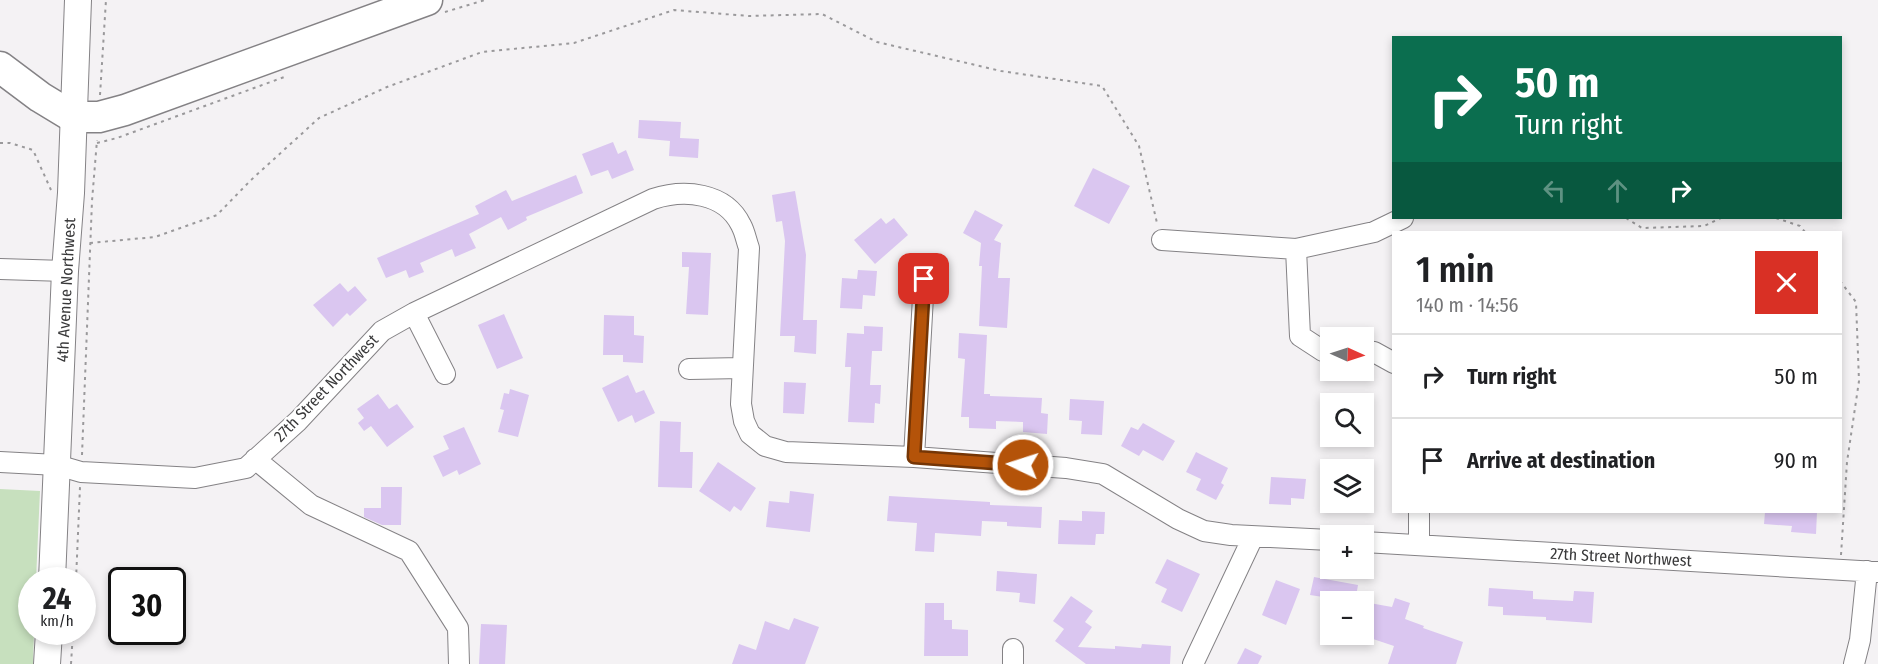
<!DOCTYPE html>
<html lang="en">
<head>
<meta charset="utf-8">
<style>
	:root { --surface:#fff; --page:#f6f6f6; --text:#202124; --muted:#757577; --line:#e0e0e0 }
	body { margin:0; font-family:"Fira Sans Condensed",sans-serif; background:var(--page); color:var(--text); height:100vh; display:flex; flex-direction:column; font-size:22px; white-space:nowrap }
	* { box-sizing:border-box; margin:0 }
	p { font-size:20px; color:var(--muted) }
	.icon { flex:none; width:33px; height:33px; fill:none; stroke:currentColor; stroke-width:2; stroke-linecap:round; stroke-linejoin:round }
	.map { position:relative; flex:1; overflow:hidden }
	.drawer { position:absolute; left:1392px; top:231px; width:450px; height:282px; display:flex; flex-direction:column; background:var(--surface); border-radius:0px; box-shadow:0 3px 9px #0003 }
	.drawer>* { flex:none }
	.top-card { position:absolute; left:1392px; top:36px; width:450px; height:183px; border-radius:0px; box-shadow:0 3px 9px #0003; background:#0b6e4f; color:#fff; overflow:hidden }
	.needle { width:39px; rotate:93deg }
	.tools { position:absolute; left:1320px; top:327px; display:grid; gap:12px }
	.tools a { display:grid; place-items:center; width:54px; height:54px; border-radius:0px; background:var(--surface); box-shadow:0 3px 9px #0003; font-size:30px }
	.speed { position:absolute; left:18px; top:567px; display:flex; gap:12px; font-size:30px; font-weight:700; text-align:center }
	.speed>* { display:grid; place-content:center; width:78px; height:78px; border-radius:50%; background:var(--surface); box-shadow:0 3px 9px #0003; line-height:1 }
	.speed small { font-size:15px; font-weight:400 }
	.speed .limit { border:3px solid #111; border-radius:9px; background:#fff; color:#111 }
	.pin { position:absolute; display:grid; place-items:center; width:51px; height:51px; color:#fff; margin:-26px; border-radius:12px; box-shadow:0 3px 9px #0006 }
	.me { position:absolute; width:66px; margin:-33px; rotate:274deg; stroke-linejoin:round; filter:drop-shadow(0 0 4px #0008) }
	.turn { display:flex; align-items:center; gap:21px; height:126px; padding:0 24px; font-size:27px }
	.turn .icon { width:78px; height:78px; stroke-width:2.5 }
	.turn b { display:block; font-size:42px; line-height:51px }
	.lanes { display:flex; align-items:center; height:57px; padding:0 24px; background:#0003; justify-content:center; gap:30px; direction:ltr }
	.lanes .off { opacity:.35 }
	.round { display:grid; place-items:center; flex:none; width:63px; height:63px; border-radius:0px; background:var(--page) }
	.headline { display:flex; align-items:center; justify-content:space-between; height:102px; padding:0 24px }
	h1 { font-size:36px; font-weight:600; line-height:45px }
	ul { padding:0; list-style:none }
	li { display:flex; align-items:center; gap:18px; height:84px; padding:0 24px; border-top:2px solid var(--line) }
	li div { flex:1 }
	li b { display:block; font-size:22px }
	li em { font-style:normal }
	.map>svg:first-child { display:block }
	.green { fill:#c7e0be }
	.building { fill:#dac6f0 }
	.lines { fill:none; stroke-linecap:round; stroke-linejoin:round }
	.minor-casing { stroke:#848285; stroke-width:22 }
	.major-casing { stroke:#848285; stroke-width:28 }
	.highway-casing { stroke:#848285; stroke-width:33 }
	.path { stroke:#9a999b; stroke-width:2; stroke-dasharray:3 4.5; stroke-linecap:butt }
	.minor { stroke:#fff; stroke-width:20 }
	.major { stroke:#fff; stroke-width:26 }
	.highway { stroke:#fff; stroke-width:30 }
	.route-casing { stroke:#753606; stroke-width:15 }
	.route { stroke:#b45309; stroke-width:10 }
	.labels { text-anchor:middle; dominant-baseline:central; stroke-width:4.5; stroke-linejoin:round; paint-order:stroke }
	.street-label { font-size:16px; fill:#39393a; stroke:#fff }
</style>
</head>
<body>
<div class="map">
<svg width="1878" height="664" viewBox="0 0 1878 664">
	<rect width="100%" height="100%" fill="#f4f2f4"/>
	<path class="green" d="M0 489 40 491 36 580H32V632H34L33 664H0Z"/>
	<path class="building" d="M639 120 681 122 680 138 699 139 698 158 669 156 670 141 638 138Z
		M613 142 618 154 626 150 634 170 612 179 608 170 591 176 582 154Z
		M1093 168 1130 186 1109 224 1074 206Z
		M576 175 583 193 526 217 527 220 508 230 501 217 469 234 476 248 455 257 452 249 420 263 424 272 409 278 406 270 386 278 377 258 479 214 475 206 506 190 512 201Z
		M795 191 806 255 803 320H817L816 354 794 352 795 336H780L785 241 782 221 776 222 772 195Z
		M975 210 1003 225 994 240 1001 243 998 278H1010L1007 328 979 326 982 266H979L981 243 963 233Z
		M881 218 886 224 894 218 908 235 875 264 854 240Z
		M682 252 711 253 708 315 686 314 689 267H682Z
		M858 270 877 271 875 296 863 295 862 309 840 308 842 278 857 279Z
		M340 283 348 292 355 286 367 300 350 316 347 313 333 327 313 305Z
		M504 314 523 358 497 369 478 325Z
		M604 315 634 316V335L644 336 643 363 623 362V355H603Z
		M864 326 883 327 882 351H872L870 385H881L880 404 875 403 874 423 848 422 851 367H845L847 333 864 334Z
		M959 333 987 335 984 394H990V396L1042 398 1041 413 1048 414 1047 434 1023 432V422L996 421V429L969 428V417H961L965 359 958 358Z
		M628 375 636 393 644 390 655 413 635 423 632 415 618 422 602 388Z
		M784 382 806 383 804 414 783 413Z
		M510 389 529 395 518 437 498 432 504 410 500 409 504 393 509 394Z
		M378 394 389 409 397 404 414 427 387 447 371 426 364 431 358 423 364 418 357 409Z
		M1070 399 1104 401 1102 435 1081 434 1082 421 1069 420Z
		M660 421 681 422 680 452H693L692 488 658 487Z
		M1143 423 1175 441 1163 461 1143 450 1139 456 1121 446 1131 427 1138 430Z
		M464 427 481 464 459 475 457 470 443 477 433 456 449 449 443 436Z
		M1196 452 1228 468 1221 483 1224 485 1216 500 1196 490 1201 479 1186 472Z
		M718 462 756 488 741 511 734 506 730 512 699 491Z
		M1271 477 1306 479 1304 499 1291 498V505L1269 504Z
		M381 487H402L401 525H382L364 517V508H381Z
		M790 491 814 494 810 532 766 527 769 501 789 503Z
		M889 496 990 502V505L1042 507 1041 528 1007 526V522L982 521 981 536 935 533 934 552 915 551 917 523 887 521Z
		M1082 511 1105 512 1104 534H1096L1095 545 1058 544 1059 520 1082 521Z
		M1765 512H1817L1816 534 1791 532 1792 526 1764 524Z
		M1167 559 1200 574 1182 612 1161 602 1167 589 1155 583Z
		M997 571 1037 574 1035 604 1019 602 1020 593 996 591Z
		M1314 577 1358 585 1355 602 1310 595Z
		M1276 580 1300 589 1286 625 1262 615Z
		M1489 588 1533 591V599L1573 601 1574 591 1594 592 1592 623 1546 620V617L1503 615V607L1488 606Z
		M1071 596 1093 611 1085 622 1092 627 1078 647 1115 649V646L1141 648 1142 644 1171 646 1170 664H1086L1055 641 1064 629 1053 621Z
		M1395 598 1410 603 1405 619 1424 626 1423 628 1463 642 1456 664H1388L1394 646 1364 636V602L1392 607Z
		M925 603H944V620H952V629L968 630V656H924Z
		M794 618 819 627 805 664H732L739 644 756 650 765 621 789 630Z
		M481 624 507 625 505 664H479Z
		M1245 648 1262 656 1258 664H1237Z"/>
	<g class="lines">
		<g class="minor-casing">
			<path id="minor" d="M1162 240 1296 249 1300 336 1323 351H1330
				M1296 249 1374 232 1403 218
				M0 269 65 271
				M414 313 445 374
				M1364 351 1374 352 1394 363
				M689 369 742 368
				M914 457 924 279
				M255 459 311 505 409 551 458 628 459 664
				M0 462 57 465 81 472 195 478 246 468 298 421 382 331 414 313 653 199C684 189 725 192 741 225 745 232 746 240 749 248L741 404 744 421 750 434 765 446 786 452 914 457 1066 468 1103 474 1178 519 1204 531 1231 535 1330 540
				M1419 512V545
				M1364 542 1878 572
				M1013 664V649
				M1193 664 1253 537
				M1854 664 1860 640 1867 571"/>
		</g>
		<g class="major-casing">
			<path id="major" d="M52 580 65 271 71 193 78 0
				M47 664 49 632"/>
		</g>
		<g class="highway-casing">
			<path id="highway" d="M0 67 40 97 73 117H99L125 110 427 0"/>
		</g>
		<path class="path" d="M445 12 485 0
			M100 95 106 0
			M0 143H10L33 150 51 190
			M97 143 117 138 287 76
			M1626 218 1642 228 1704 226 1721 218
			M1776 218 1800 226 1805 232
			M90 243 155 237 217 215 251 180 319 118 387 87 482 52 574 43 674 10 749 16 822 14 877 42 1001 71 1102 86 1139 146 1157 223
			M1840 281 1856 302 1859 381 1847 462 1841 555
			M82 455 92 201 97 140
			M76 580 80 487
			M71 664 73 632"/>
		<use href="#minor" class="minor"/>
		<use href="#major" class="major"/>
		<use href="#highway" class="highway"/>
	</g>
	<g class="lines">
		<g class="route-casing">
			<path id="route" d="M924 279 914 457 1023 465"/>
		</g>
		<use href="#route" class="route"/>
	</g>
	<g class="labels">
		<g class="street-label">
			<text transform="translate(66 290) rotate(-87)">4th Avenue Northwest</text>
			<text transform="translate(326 388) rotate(-46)">27th Street Northwest</text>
			<text transform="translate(1621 557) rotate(3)">27th Street Northwest</text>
		</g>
	</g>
</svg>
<div class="tools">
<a><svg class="needle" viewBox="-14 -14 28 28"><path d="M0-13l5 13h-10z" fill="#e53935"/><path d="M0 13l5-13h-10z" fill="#757577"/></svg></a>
<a><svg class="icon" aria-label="search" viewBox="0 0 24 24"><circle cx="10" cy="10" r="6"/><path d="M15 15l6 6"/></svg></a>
<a><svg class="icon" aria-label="layers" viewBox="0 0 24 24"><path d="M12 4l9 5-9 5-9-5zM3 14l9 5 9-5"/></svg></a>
<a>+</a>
<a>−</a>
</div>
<div class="speed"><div>24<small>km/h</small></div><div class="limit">30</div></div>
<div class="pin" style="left:924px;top:279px;background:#d93025"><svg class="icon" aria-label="arrive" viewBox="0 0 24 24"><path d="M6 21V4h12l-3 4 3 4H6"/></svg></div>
<svg class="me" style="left:1023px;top:465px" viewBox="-20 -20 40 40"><circle r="17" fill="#b45309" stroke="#fff" stroke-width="3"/><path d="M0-11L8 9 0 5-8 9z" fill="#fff"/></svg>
<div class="top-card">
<div class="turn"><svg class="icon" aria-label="right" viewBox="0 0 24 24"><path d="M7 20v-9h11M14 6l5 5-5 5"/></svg><div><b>50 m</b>Turn right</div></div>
<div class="lanes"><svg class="icon off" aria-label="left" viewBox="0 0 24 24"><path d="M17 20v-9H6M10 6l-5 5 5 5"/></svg><svg class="icon off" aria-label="ahead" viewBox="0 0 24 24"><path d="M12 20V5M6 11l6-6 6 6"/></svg><svg class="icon" aria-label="right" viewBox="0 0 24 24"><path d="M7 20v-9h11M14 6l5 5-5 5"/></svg></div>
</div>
<section class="drawer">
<div class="headline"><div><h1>1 min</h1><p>140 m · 14:56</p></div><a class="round" style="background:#d93025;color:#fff"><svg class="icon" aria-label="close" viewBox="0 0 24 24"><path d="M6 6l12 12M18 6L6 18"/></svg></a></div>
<ul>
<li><svg class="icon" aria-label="right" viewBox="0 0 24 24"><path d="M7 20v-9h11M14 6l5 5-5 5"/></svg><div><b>Turn right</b></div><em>50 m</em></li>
<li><svg class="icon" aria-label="arrive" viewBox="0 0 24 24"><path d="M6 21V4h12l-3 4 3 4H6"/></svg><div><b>Arrive at destination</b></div><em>90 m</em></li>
</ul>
</section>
</div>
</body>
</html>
